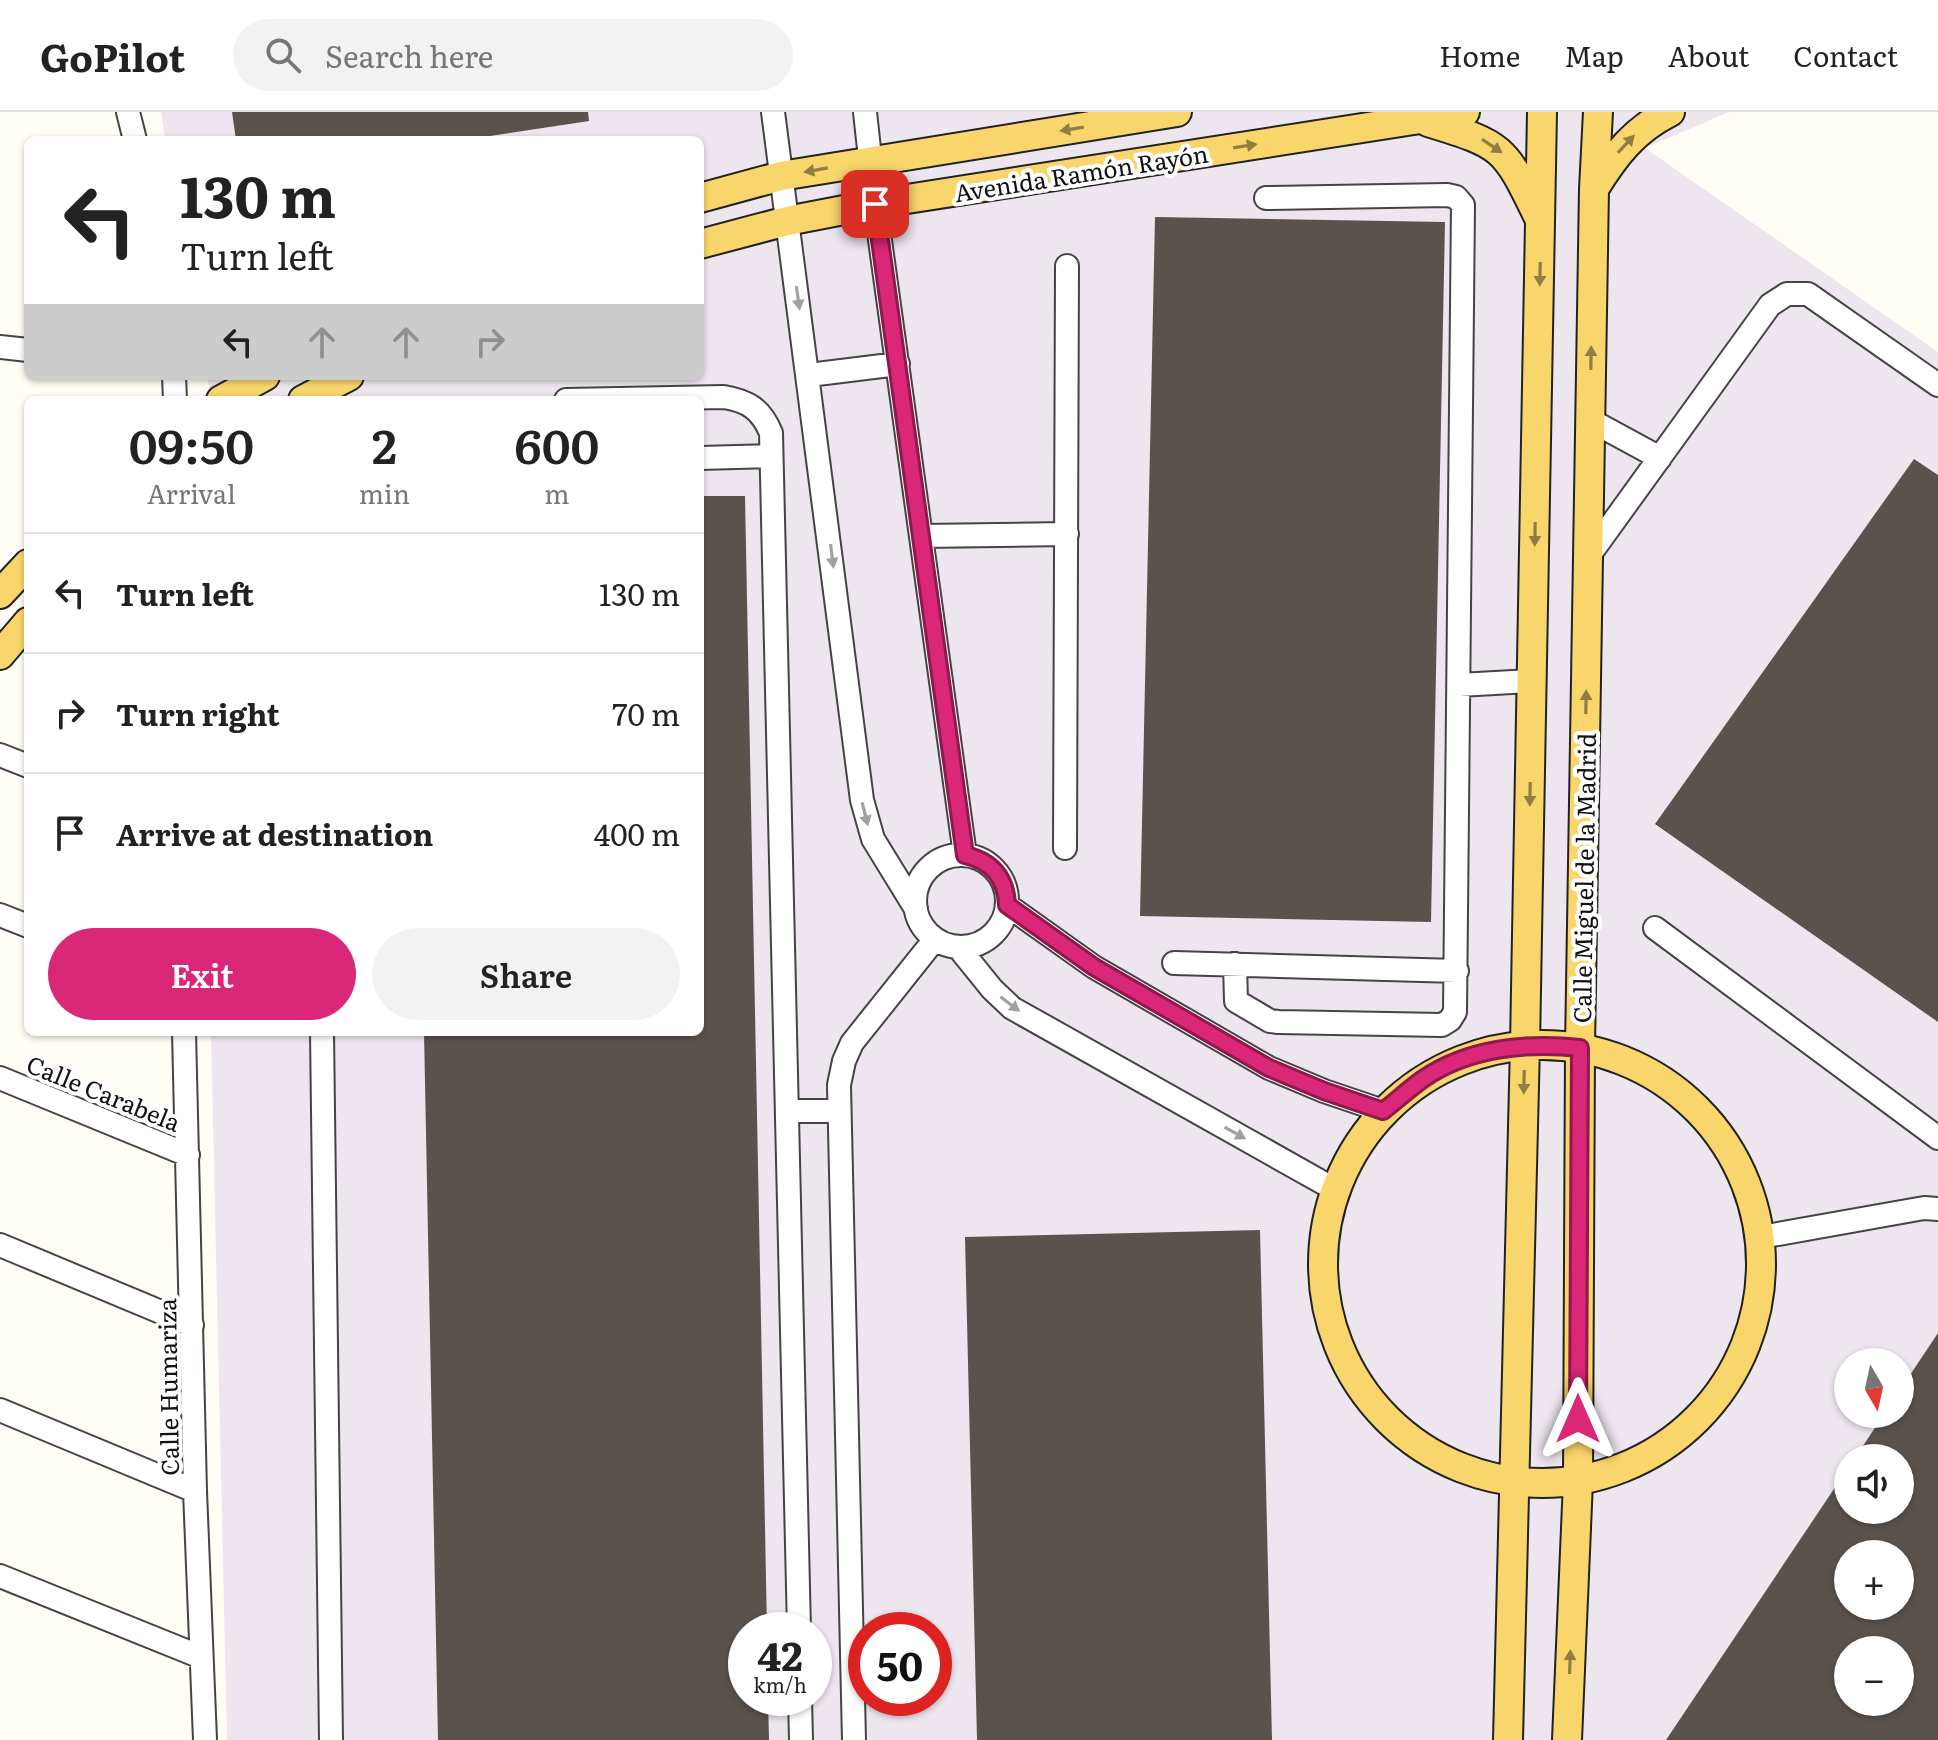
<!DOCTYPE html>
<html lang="en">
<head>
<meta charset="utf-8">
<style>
	:root { --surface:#fff; --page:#f2f2f2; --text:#222; --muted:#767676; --line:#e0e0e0; --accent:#db2777 }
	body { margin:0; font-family:Literata,serif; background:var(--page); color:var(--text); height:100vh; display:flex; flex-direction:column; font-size:30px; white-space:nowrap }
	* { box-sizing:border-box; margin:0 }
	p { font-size:26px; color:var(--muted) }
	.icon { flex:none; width:44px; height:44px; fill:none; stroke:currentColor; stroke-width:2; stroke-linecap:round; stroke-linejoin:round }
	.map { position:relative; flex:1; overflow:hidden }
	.drawer { position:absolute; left:24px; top:284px; width:680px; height:640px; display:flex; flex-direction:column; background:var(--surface); border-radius:12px; box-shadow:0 2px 6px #0004 }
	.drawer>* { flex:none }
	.top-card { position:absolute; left:24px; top:24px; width:680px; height:244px; border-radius:12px; box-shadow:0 2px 6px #0004; background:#fff; color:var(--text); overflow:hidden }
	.needle { width:52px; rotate:171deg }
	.controls { position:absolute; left:1834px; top:1236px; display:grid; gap:16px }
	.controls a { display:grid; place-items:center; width:80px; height:80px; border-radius:50%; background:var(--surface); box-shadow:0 2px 6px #0004; font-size:40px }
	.speed { position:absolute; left:728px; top:1500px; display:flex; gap:16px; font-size:40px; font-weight:700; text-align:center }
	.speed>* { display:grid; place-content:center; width:104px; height:104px; border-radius:50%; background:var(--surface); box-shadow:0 2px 6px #0004; line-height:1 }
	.speed small { font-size:20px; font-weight:400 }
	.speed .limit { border:12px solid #d22; background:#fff; color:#111 }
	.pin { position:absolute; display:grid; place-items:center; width:68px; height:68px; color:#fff; margin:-34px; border-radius:16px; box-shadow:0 4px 12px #0006 }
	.me { position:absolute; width:88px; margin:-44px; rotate:0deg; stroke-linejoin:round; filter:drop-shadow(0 0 6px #0008) }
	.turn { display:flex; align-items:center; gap:28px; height:168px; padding:0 24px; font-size:36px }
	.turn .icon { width:104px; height:104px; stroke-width:2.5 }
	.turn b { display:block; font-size:56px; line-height:68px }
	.lanes { display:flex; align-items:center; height:76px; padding:0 24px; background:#0003; justify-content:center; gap:40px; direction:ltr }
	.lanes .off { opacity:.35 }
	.eta { display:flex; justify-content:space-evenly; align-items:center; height:136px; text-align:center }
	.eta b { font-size:48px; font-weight:600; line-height:56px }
	.cta { display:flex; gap:16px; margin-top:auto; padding:16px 24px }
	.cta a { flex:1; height:92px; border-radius:48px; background:var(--accent); color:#fff; font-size:32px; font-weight:600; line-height:92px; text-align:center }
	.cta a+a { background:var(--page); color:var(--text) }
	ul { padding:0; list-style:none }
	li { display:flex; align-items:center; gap:24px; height:120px; padding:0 24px; border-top:2px solid var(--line) }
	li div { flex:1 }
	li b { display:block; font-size:30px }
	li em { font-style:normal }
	header { display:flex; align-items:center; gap:48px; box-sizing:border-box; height:112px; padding:0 40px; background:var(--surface); border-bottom:2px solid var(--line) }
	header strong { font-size:38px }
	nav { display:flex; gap:44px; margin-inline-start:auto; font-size:28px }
	.search { width:560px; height:72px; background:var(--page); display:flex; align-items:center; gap:20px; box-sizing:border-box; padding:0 28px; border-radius:44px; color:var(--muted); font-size:30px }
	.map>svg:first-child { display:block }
	.industrial { fill:#eee6ef; fill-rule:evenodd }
	.building { fill:#5a524d; fill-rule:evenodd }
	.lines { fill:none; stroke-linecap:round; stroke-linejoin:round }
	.minor-casing { stroke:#444; stroke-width:26 }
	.major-casing { stroke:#222; stroke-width:32 }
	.minor { stroke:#fff; stroke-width:22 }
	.major { stroke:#f9d66b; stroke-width:28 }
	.oneway { fill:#917d42 }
	.oneway2 { fill:#a0a0a0 }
	.route-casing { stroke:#8e194d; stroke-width:20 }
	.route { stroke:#db2777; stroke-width:14 }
	.labels { text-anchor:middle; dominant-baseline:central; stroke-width:8; stroke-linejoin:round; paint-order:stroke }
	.street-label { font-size:24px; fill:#111; stroke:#fff }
</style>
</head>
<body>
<header>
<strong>GoPilot</strong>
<div class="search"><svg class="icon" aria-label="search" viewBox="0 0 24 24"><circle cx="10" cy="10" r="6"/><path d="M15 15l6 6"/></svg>Search here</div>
<nav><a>Home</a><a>Map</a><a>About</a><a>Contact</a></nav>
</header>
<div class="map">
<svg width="1938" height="1628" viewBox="0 0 1938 1628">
	<rect width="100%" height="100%" fill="#fffdf5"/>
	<path class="industrial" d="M161 0H1729L1645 36 1938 240V1628H227L211 920H700V288H212L207 264H700V28H165ZM1848 1250H1900V1302H1848ZM1848 1346H1900V1398H1848ZM1848 1442H1900V1494H1848ZM746 1518H814V1586H746ZM866 1518H934V1586H866ZM1848 1538H1900V1590H1848Z"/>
	<path class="building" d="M232 0H588L589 9 463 28H236Z
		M1155 105 1445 110 1431 810 1140 804Z
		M1914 347 1938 363V910L1655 712Z
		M700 384H745L767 1518H746V1586H768L769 1628H438L424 920H700Z
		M1260 1118 1272 1628H977L965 1125Z
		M1938 1221V1628H1666L1848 1356V1398H1900V1346H1855L1884 1302H1900V1278ZM1848 1442H1900V1494H1848ZM1848 1538H1900V1590H1848Z"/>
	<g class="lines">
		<g class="minor-casing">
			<path id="minor" d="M128 0 135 28
				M773 0 862 688 873 727 916 797
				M865 0 875 92 965 743
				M0 235 28 238
				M809 263 898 252
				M174 264 175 288
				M566 288 724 285C748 289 761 297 771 321L799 1518
				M1590 308 1660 346
				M700 346 771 344
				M921 424 1067 422
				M1588 445 1770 193 1787 182H1808L1938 273
				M1459 573 1532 569
				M0 643 28 654
				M1065 736 1067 154
				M915 789a46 46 0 1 1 92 0a46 46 0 1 1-92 0Z
				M1007 793 1094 855 1269 956 1324 979 1383 999
				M0 803 28 814
				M1655 816 1938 1026
				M958 835 992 877 1012 896 1334 1077
				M1174 851 1457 859
				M1235 852 1236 889 1270 909 1278 910 1442 913 1450 908 1455 900 1463 93 1456 85 1447 83 1266 86
				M184 920 195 1379 205 1628
				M322 920 331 1628
				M0 966 188 1043
				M787 999H839
				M1761 1125 1924 1096 1938 1097
				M0 1133 192 1213
				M0 1298 195 1379
				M0 1464 201 1545
				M800 1586 801 1628
				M854 1628 839 973 844 949 852 931 935 827"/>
		</g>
		<g class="major-casing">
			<path id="major" d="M1428 10C1503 33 1504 34 1538 104
				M1594 77C1615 43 1634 18 1670 0
				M700 86 781 64 1177 0
				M700 132 787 109 875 92 1465 0
				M221 288 265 264
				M303 288 349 264
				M0 482 28 452
				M0 543 28 510
				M1323 1152a219 219 0 1 1 438 0a219 219 0 1 1-438 0Z
				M1508 1628 1525 933 1542 0
				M1567 1628 1578 1369 1580 936 1594 77 1598 0"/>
		</g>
		<use href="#minor" class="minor"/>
		<use href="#major" class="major"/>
	</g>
	<defs><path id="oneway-solid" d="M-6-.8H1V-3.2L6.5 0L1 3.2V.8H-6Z" transform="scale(2)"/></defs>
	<g class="oneway">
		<use href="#oneway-solid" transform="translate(1072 17) rotate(171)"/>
		<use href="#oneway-solid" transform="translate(1626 32) rotate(-47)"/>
		<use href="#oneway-solid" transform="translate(1245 34) rotate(-9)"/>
		<use href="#oneway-solid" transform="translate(1492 34) rotate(34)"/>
		<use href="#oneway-solid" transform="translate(816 58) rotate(170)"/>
		<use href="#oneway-solid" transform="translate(1540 162) rotate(91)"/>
		<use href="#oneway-solid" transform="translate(1591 246) rotate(-89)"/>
		<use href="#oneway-solid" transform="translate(1535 422) rotate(91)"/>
		<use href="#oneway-solid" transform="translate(1586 590) rotate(-89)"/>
		<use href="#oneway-solid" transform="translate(1530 682) rotate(91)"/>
		<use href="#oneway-solid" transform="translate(1524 970) rotate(91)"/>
		<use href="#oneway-solid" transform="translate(1570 1550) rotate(-88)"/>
	</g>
	<g class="oneway2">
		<use href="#oneway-solid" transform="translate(798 186) rotate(82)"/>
		<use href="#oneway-solid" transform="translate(832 444) rotate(83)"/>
		<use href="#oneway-solid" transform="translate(865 702) rotate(76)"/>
		<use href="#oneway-solid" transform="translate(1010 892) rotate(37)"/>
		<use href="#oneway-solid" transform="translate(1235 1021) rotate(29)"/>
	</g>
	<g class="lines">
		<g class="route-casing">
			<path id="route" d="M875 92 965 743C992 749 1006 766 1007 793L1094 855 1269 956 1324 979 1383 999C1396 989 1409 977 1423 967 1468 936 1527 930 1580 936L1578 1307"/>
		</g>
		<use href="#route" class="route"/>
	</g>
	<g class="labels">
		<g class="street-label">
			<text transform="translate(1081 60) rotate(-9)">Avenida Ramón Rayón</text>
			<text transform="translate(1583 766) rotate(-89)">Calle Miguel de la Madrid</text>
			<text transform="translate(104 980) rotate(22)">Calle Carabela</text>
			<text transform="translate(167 1275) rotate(-91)">Calle Humariza</text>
		</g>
	</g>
</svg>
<div class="controls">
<a><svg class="needle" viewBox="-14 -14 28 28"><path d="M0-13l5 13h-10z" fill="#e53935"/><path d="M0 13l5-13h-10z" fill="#767676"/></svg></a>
<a><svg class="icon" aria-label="sound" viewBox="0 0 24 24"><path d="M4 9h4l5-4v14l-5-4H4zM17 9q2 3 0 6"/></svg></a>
<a>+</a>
<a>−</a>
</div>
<div class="speed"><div>42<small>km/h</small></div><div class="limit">50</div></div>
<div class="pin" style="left:875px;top:92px;background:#d93025"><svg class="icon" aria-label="arrive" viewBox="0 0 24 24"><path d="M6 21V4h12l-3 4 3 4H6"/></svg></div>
<svg class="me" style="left:1578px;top:1307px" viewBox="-20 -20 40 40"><path d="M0-17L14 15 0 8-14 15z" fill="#db2777" stroke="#fff" stroke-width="4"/></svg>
<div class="top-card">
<div class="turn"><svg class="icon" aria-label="left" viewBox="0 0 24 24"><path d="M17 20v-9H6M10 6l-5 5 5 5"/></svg><div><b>130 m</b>Turn left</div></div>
<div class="lanes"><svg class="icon" aria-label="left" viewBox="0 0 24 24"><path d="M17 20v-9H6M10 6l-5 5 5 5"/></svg><svg class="icon off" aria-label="ahead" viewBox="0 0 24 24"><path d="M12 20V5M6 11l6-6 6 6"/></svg><svg class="icon off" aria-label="ahead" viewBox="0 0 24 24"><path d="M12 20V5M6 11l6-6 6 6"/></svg><svg class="icon off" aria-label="right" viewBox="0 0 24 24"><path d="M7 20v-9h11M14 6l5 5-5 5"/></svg></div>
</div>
<section class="drawer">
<div class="eta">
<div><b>09:50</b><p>Arrival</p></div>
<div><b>2</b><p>min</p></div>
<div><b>600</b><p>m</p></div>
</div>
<ul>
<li><svg class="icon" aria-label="left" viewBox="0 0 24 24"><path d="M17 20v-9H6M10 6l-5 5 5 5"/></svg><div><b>Turn left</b></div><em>130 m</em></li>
<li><svg class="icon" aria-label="right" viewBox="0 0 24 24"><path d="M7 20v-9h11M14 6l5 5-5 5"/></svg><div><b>Turn right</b></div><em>70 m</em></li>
<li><svg class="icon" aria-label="arrive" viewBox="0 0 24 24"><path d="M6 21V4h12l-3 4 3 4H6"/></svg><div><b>Arrive at destination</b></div><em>400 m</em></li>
</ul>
<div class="cta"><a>Exit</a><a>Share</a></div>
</section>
</div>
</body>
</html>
